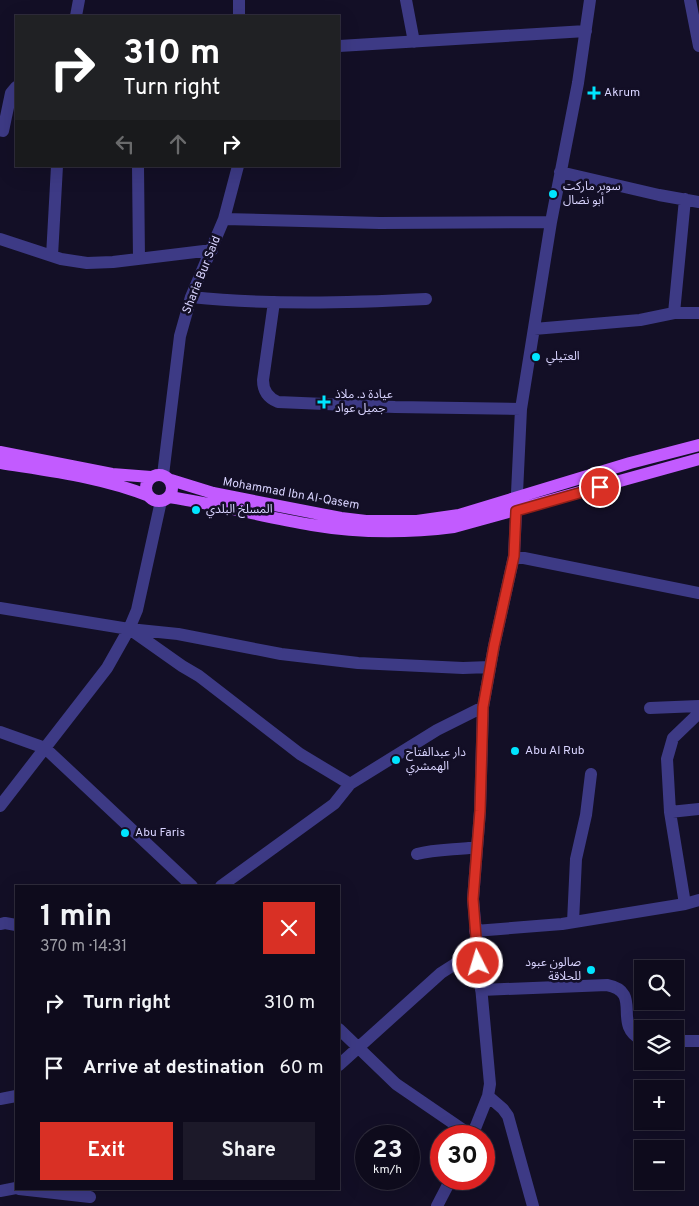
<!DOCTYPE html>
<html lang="en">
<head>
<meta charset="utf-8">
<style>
	:root { --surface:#0e0b1c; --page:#1c1929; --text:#f1f3f6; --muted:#9b9ba3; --line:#2e2b3b; --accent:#d93025 }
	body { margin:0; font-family:Overpass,"Noto Sans Arabic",sans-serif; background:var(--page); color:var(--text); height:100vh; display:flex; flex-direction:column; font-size:19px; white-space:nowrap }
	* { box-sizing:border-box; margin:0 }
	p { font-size:16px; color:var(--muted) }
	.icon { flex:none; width:28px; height:28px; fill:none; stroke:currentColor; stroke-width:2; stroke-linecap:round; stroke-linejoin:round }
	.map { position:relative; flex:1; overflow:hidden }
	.sheet { position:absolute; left:15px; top:885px; width:325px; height:305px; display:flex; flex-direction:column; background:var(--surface); border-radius:0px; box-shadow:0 5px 20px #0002,0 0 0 1px var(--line) }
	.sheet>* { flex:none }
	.banner { position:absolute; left:15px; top:15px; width:325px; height:152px; border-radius:0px; box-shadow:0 5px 20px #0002,0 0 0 1px var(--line); background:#202124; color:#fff; overflow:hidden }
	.controls { position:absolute; left:634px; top:960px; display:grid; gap:10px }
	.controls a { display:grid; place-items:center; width:50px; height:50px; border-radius:0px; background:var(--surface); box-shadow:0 5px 20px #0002,0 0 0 1px var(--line); font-size:25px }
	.speed { position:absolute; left:355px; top:1125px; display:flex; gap:10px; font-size:25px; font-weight:700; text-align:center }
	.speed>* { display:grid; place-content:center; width:65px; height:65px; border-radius:50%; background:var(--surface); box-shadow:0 5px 20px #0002,0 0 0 1px var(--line); line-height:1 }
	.speed small { font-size:12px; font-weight:400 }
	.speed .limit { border:8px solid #d22; background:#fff; color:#111 }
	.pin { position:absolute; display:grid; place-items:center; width:42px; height:42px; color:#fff; margin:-21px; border:2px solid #fff; border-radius:50%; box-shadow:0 1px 5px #0007 }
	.me { position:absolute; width:55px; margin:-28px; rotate:355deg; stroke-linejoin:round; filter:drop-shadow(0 0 4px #0008) }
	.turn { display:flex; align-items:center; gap:18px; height:105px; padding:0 25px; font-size:22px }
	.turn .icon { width:65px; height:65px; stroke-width:2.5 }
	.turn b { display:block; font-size:35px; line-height:42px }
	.lanes { display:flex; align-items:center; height:48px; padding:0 25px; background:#0003; justify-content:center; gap:25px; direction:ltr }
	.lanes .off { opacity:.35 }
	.round { display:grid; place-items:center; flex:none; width:52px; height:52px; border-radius:0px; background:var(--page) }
	.headline { display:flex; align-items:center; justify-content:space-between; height:85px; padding:0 25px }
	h1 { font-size:30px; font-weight:700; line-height:38px }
	.button { display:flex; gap:10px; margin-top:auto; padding:10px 25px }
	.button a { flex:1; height:58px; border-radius:0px; background:var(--accent); color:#fff; font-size:20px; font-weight:700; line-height:58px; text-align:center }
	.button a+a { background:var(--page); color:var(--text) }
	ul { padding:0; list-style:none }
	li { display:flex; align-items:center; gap:15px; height:65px; padding:0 25px }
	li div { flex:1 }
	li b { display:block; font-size:19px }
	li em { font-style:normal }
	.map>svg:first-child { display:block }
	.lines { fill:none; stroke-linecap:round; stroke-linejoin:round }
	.minor { stroke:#3d3a85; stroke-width:12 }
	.major { stroke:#c25bff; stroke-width:12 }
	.route-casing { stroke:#8d1f18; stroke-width:12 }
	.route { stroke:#d93025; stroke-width:9 }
	.poi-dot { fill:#00e5ff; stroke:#130f26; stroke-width:2 }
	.labels { text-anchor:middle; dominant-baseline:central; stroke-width:5; stroke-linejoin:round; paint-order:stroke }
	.poi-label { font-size:12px; fill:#d9d4ff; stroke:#130f26; text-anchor:start }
	.street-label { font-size:12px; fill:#d9d4ff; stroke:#130f26 }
</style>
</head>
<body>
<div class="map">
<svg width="699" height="1206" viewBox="0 0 699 1206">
	<rect width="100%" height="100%" fill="#130f26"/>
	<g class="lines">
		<path class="minor" d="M239 0V16
			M406 0 414 42
			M690 0 699 46
			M76 16 79 0
			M339 46 586 31
			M3 131 11 93 16 87
			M138 166 139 259
			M560 172 659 195 699 202
			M224 219 380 223 551 222
			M0 239 61 259 87 263 113 262 212 250
			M52 256 57 166
			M191 297C269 305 347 303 426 299
			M274 302 263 380C263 391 268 398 278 402L395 407 521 409
			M674 313 685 199
			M534 329 640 320 674 313H699
			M163 475 180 336 191 297 224 219 238 166
			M514 556 699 593
			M0 608 129 629 178 634 281 654 358 663 463 668 490 667
			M131 630 182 666 199 676 300 754 350 784
			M650 708 699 706
			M0 732 45 748 192 886
			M0 806 107 668 129 629 137 610 161 501
			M670 812 699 809
			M417 854C436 849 457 850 477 847
			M221 886 334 804 350 784 437 730 483 707
			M685 904 670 812 667 759 673 738 699 713
			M573 922 576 859 586 815 591 774
			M0 924 5 923 16 925
			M475 931 562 924 685 904 699 900
			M481 990 607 985C644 992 611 1025 642 1040
			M339 1029 396 1084 472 1136
			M675 1041H699
			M339 1065 441 973 477 950
			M488 1096 503 1109 508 1116 533 1206
			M0 1099 16 1096
			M472 1136 488 1096 490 1084 473 899 480 811 483 707 494 646 514 556 521 409 551 222 578 83 590 0
			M19 1189 90 1197
			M0 1191 16 1188
			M437 1206 451 1179"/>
		<path class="major" d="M0 452 112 474 151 477
			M0 463C50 471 102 477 149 496
			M146 488a13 13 0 1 1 26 0a13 13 0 1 1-26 0Z
			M171 480 213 493 341 518 366 521H417L459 515 630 463 699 445
			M169 497C217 504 264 517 312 525 359 533 407 533 454 527L699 459"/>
	</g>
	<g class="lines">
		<g class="route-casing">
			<path id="route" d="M478 963 473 899 480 811 483 707 494 646 514 556 516 511 600 487"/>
		</g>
		<use href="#route" class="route"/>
	</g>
	<g class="poi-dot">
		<path d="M591.5 85.5h5v5h5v5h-5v5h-5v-5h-5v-5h5z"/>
		<circle cx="553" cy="194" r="5"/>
		<circle cx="536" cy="357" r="5"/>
		<path d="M321.5 394.5h5v5h5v5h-5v5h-5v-5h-5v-5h5z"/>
		<circle cx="196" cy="510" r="5"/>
		<circle cx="515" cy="751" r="5"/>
		<circle cx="396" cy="760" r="5"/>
		<circle cx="125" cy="833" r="5"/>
		<circle cx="591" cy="970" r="5"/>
	</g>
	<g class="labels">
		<g class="poi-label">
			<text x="604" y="93">Akrum</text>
			<text x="563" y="187">سوبر ماركت<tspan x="563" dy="14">أبو نضال</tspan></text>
			<text x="546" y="357">العتيلي</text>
			<text x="335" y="395">عيادة د. ملاذ<tspan x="335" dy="14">جميل عواد</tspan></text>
			<text x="206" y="510">المسلخ البلدي</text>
			<text x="525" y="751">Abu Al Rub</text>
			<text x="406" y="753">دار عبدالفتاح<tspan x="406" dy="14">الهمشري</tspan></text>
			<text x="135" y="833">Abu Faris</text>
			<text x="581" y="963" text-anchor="end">صالون عبود<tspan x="581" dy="14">للحلاقة</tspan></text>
		</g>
		<g class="street-label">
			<text transform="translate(202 275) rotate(-68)">Sharia Bur Said</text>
			<text transform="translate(291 494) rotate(10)">Mohammad Ibn Al-Qasem</text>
		</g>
	</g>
</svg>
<div class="controls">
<a><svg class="icon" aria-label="search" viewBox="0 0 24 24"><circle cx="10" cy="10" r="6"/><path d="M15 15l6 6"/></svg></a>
<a><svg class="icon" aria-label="layers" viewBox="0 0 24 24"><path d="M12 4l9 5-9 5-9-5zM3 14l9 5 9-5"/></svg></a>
<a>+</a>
<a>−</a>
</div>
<div class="speed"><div>23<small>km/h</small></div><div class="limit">30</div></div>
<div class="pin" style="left:600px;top:487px;background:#d93025"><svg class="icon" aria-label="arrive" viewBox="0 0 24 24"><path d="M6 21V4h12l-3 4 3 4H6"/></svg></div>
<svg class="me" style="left:478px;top:963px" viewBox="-20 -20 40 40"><circle r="17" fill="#d93025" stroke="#fff" stroke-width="3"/><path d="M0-11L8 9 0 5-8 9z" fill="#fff"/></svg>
<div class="banner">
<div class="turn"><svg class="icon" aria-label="right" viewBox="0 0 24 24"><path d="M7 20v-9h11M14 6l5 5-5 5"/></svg><div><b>310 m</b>Turn right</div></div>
<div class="lanes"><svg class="icon off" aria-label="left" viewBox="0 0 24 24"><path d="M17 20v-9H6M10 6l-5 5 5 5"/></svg><svg class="icon off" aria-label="ahead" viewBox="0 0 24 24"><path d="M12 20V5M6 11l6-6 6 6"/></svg><svg class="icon" aria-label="right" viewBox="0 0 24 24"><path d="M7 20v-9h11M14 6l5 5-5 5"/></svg></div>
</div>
<section class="sheet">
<div class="headline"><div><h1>1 min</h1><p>370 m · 14:31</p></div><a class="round" style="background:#d93025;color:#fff"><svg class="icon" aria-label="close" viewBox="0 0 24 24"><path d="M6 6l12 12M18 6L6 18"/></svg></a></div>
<ul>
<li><svg class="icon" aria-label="right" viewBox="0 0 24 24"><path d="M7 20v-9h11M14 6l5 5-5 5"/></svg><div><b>Turn right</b></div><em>310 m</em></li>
<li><svg class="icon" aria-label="arrive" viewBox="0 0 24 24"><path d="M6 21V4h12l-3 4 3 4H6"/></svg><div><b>Arrive at destination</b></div><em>60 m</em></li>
</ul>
<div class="button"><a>Exit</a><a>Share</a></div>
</section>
</div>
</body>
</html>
